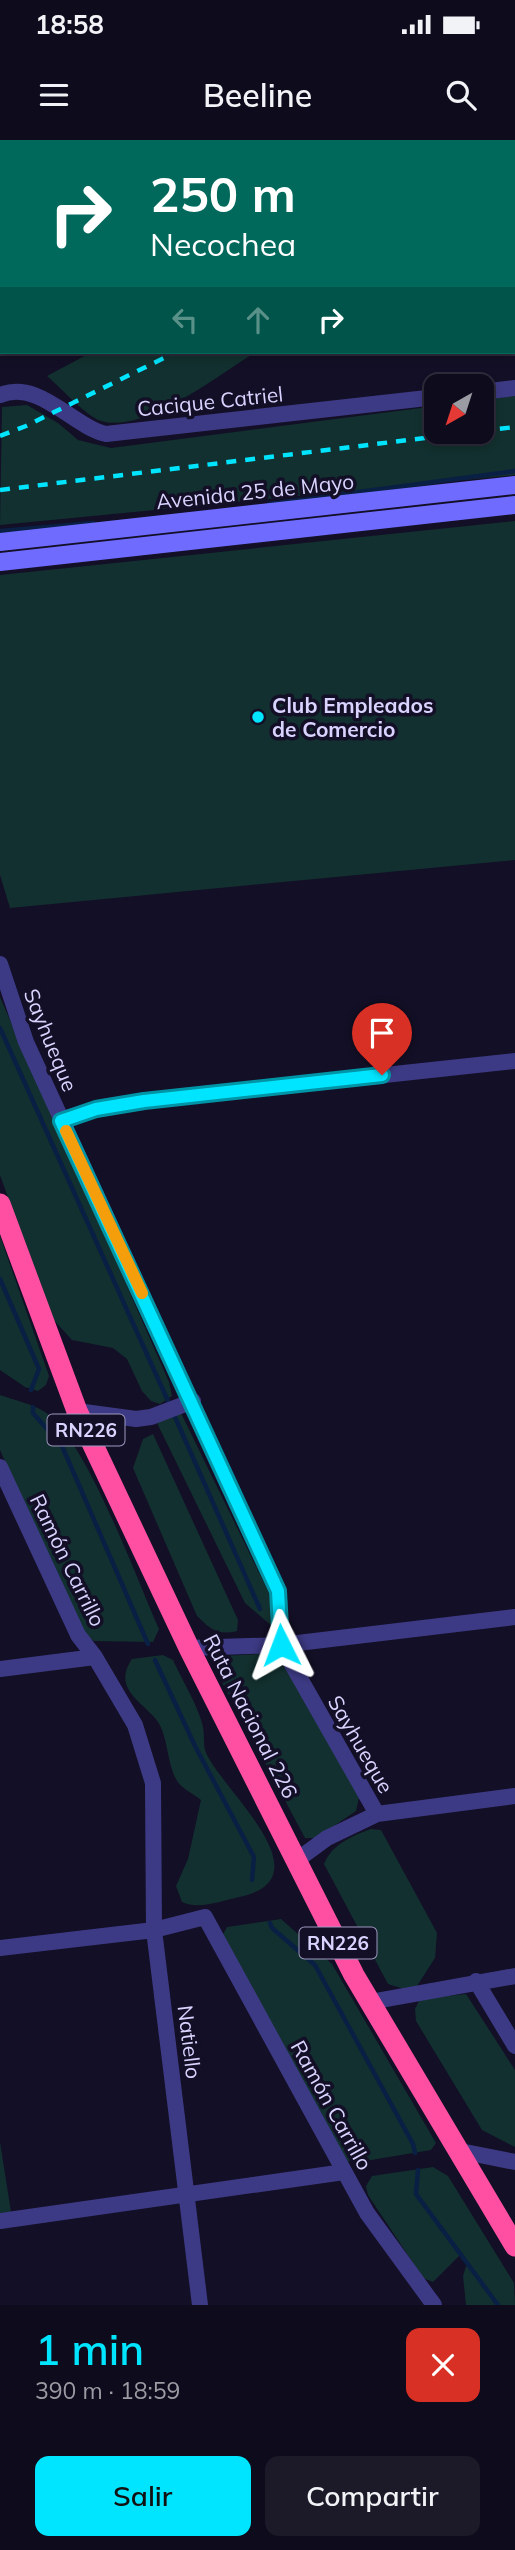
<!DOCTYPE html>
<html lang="es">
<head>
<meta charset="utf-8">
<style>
	:root { --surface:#0e0b1c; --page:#1c1929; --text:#f1f3f6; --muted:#9b9ba3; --line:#2e2b3b; --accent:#00e5ff }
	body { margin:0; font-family:Mulish,sans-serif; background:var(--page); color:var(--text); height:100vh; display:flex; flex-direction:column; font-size:26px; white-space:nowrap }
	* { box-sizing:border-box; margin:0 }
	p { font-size:23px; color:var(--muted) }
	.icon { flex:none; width:38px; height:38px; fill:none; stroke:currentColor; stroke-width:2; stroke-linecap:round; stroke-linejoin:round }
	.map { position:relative; height:2165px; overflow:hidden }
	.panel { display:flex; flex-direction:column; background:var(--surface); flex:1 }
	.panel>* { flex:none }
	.guide { position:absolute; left:0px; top:0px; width:516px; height:214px; box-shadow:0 4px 10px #0003,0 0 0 2px var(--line); background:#00695c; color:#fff; overflow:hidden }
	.needle { width:46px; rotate:219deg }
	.tools { position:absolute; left:424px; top:234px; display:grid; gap:14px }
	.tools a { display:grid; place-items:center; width:70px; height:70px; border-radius:14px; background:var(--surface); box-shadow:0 4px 10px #0003,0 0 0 2px var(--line); font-size:35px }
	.pin { position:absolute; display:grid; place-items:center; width:60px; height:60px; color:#fff; margin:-72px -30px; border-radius:50% 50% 50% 0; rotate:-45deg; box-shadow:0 0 7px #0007 }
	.pin .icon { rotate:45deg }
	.me { position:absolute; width:77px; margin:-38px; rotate:357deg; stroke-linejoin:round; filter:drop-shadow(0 0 5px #0008) }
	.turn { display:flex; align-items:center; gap:24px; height:147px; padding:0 35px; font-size:32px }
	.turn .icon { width:91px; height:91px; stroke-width:2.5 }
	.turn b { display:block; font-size:49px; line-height:60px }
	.lanes { display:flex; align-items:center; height:66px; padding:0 35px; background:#0003; justify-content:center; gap:35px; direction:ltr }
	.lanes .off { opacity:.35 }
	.round { display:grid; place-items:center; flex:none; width:74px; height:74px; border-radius:14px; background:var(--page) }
	.overview { display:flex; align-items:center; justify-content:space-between; height:119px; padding:0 35px }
	h1 { font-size:42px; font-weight:600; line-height:52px; color:var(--accent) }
	.cta { display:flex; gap:14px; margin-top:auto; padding:14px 35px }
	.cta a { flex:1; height:80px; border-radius:14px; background:var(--accent); color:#111; font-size:28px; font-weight:600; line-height:80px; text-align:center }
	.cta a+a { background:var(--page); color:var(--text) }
	.status { display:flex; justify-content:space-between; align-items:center; height:49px; padding:0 35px; background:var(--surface); direction:ltr }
	.status svg { height:19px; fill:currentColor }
	header { display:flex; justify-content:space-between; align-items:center; height:91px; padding:0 35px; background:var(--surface); font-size:32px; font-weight:600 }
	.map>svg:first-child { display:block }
	.green { fill:#12302f }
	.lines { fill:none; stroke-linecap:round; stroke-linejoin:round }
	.stream { stroke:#0a1f44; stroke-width:4.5 }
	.street { stroke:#3d3a85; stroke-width:16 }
	.secondary { stroke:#6f6bff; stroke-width:18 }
	.highway { stroke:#ff4fa3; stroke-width:21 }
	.rail { stroke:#00e5ff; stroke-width:4.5; stroke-dasharray:10 9; stroke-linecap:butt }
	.route-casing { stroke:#0095a6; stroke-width:18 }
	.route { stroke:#00e5ff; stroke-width:12 }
	.slow { stroke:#f59e0b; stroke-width:12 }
	.poi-dot { fill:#00e5ff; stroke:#130f26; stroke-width:2.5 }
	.labels { text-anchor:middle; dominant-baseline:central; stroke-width:7; stroke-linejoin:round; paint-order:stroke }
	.shield { fill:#130f26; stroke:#9e99be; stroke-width:2 }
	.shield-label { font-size:19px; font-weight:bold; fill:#d9d4ff }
	.street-label { font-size:21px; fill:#d9d4ff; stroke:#130f26 }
	.poi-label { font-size:21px; font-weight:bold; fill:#d9d4ff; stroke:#130f26; text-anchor:start }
</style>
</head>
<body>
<div class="status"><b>18:58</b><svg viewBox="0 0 49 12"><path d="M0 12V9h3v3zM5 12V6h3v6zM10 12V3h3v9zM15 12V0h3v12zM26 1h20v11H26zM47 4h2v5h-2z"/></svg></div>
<header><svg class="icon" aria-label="menu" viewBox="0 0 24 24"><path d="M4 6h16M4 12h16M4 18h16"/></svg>Beeline<svg class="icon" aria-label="search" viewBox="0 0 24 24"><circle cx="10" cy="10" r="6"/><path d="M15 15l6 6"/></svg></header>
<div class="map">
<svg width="515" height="2165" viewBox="0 0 515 2165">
	<rect width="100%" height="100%" fill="#130f26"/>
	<path class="green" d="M92 212H256C218 235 145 294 101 281 87 277 59 246 47 236Z
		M515 256V335L0 385 2 267 27 265 58 283 78 300 111 308 436 266V292H481V260Z
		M515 381V720L10 768 0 735V435Z
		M0 857 169 1242 172 1256 160 1264 151 1261 142 1251 127 1219 113 1208 72 1200 51 1177 0 1035Z
		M0 1096 49 1236 46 1245 38 1251 25 1247 0 1230Z
		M0 1255C14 1260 33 1264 45 1272 86 1299 137 1440 159 1489L153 1502 94 1501 79 1489 0 1310Z
		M180 1271 269 1453 273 1487 245 1463 157 1283Z
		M153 1294 238 1480 237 1491C218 1496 210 1489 197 1476L133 1328 143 1299Z
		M259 1514 283 1520 360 1653 356 1671 316 1698H305L216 1531 221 1516Z
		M163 1515 173 1520C182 1540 196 1562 202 1583 205 1592 203 1601 205 1610 216 1645 331 1738 239 1757 221 1761 199 1770 182 1762L176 1746 188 1719 201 1660C194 1654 180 1648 176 1639 167 1622 168 1598 158 1582 145 1563 111 1550 132 1519Z
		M371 1689 381 1690 437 1793 435 1818 417 1846 404 1849 388 1844 324 1724C332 1704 352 1696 371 1689Z
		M281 1779 332 1824 436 2003 431 2010 353 2023 343 2019 222 1796 227 1787Z
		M466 1854 515 1930V2007L482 1990 416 1881 415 1869 420 1859Z
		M0 2002 11 2072 0 2073Z
		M433 2027 448 2036 514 2143 515 2165H466L463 2136 467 2123 461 2114 433 2142 423 2138 368 2055 366 2046 372 2036Z"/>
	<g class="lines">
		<path class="stream" d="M269 364 515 331
			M0 391 93 383
			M0 888 168 1261
			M0 1139 39 1229 31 1250
			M33 1267V1273L62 1306 148 1504
			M175 1277 260 1469
			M155 1520 195 1606 254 1717 252 1740
			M270 1783 272 1788 315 1825 413 2004 415 2013
			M418 2030 416 2054 498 2165"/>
		<path class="street" d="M222 0 223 2
			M352 2 364 0
			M0 47H2
			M481 252 515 248
			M0 255C39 239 72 286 106 294L436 257
			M0 824 26 902 278 1451 281 1505 377 1674
			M61 980 96 969 144 961 515 921
			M77 1271 136 1279 151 1277 193 1261
			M0 1327 78 1495 95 1517 135 1585 153 1643 154 1790 200 2165
			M189 1508 281 1505 515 1477
			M0 1529 95 1517
			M297 1720 327 1698 377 1674 515 1656
			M0 1808 154 1790 205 1777 367 2073 434 2165
			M476 1841 515 1906
			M370 1862 515 1836
			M460 2011 515 2022
			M0 2081 344 2032"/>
		<path class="secondary" d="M0 402 515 345
			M0 422 515 365"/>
		<path class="highway" d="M0 1064 77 1271 189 1508 354 1835 515 2106"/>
		<path class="rail" d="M512 2 515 0
			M481 291 515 287
			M0 296 26 286 176 212
			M0 350 474 292"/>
	</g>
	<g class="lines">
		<g class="route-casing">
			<path id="route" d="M281 1505 278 1451 61 981 96 969 144 961 382 935"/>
		</g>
		<use href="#route" class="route"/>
		<path class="slow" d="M66 991 142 1153"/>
	</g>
	<circle class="poi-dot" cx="258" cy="577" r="7"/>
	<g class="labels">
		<g class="shield">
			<rect x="47.5" y="1274.5" width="77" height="31" rx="5"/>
			<rect x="299.5" y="1787.5" width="77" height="31" rx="5"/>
		</g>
		<g class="shield-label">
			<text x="86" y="1290">RN226</text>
			<text x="338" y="1803">RN226</text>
		</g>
		<g class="street-label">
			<text transform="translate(210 261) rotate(-6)">Cacique Catriel</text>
			<text transform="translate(255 351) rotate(-6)">Avenida 25 de Mayo</text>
			<text transform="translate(51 900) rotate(68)">Sayhueque</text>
			<text transform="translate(68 1420) rotate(64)">Ramón Carrillo</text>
			<text transform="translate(251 1576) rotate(63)">Ruta Nacional 226</text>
			<text transform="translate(361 1604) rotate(60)">Sayhueque</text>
			<text transform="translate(190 1902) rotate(83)">Natiello</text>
			<text transform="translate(332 1965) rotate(61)">Ramón Carrillo</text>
		</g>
		<g class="poi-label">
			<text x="272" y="565">Club Empleados<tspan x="272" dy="24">de Comercio</tspan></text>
		</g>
	</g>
</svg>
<div class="tools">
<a><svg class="needle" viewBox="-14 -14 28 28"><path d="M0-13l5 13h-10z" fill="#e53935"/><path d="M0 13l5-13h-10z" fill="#9b9ba3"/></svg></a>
</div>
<div class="pin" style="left:382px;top:935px;background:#d93025"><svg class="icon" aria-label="arrive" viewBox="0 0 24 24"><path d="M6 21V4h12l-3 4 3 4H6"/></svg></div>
<svg class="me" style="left:281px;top:1505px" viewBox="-20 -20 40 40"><path d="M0-17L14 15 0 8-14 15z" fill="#00e5ff" stroke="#fff" stroke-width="4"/></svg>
<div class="guide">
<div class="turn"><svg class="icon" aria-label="right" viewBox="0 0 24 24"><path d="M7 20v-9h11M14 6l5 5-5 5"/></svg><div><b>250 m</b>Necochea</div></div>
<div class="lanes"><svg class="icon off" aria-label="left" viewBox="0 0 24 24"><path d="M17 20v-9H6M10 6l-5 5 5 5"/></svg><svg class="icon off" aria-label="ahead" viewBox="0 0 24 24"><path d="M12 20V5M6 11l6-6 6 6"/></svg><svg class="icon" aria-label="right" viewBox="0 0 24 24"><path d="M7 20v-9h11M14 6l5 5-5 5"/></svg></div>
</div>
</div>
<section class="panel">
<div class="overview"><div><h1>1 min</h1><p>390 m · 18:59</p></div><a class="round" style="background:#d93025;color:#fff"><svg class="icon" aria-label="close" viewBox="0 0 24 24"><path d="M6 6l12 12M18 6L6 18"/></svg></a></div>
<div class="cta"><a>Salir</a><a>Compartir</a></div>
</section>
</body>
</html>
